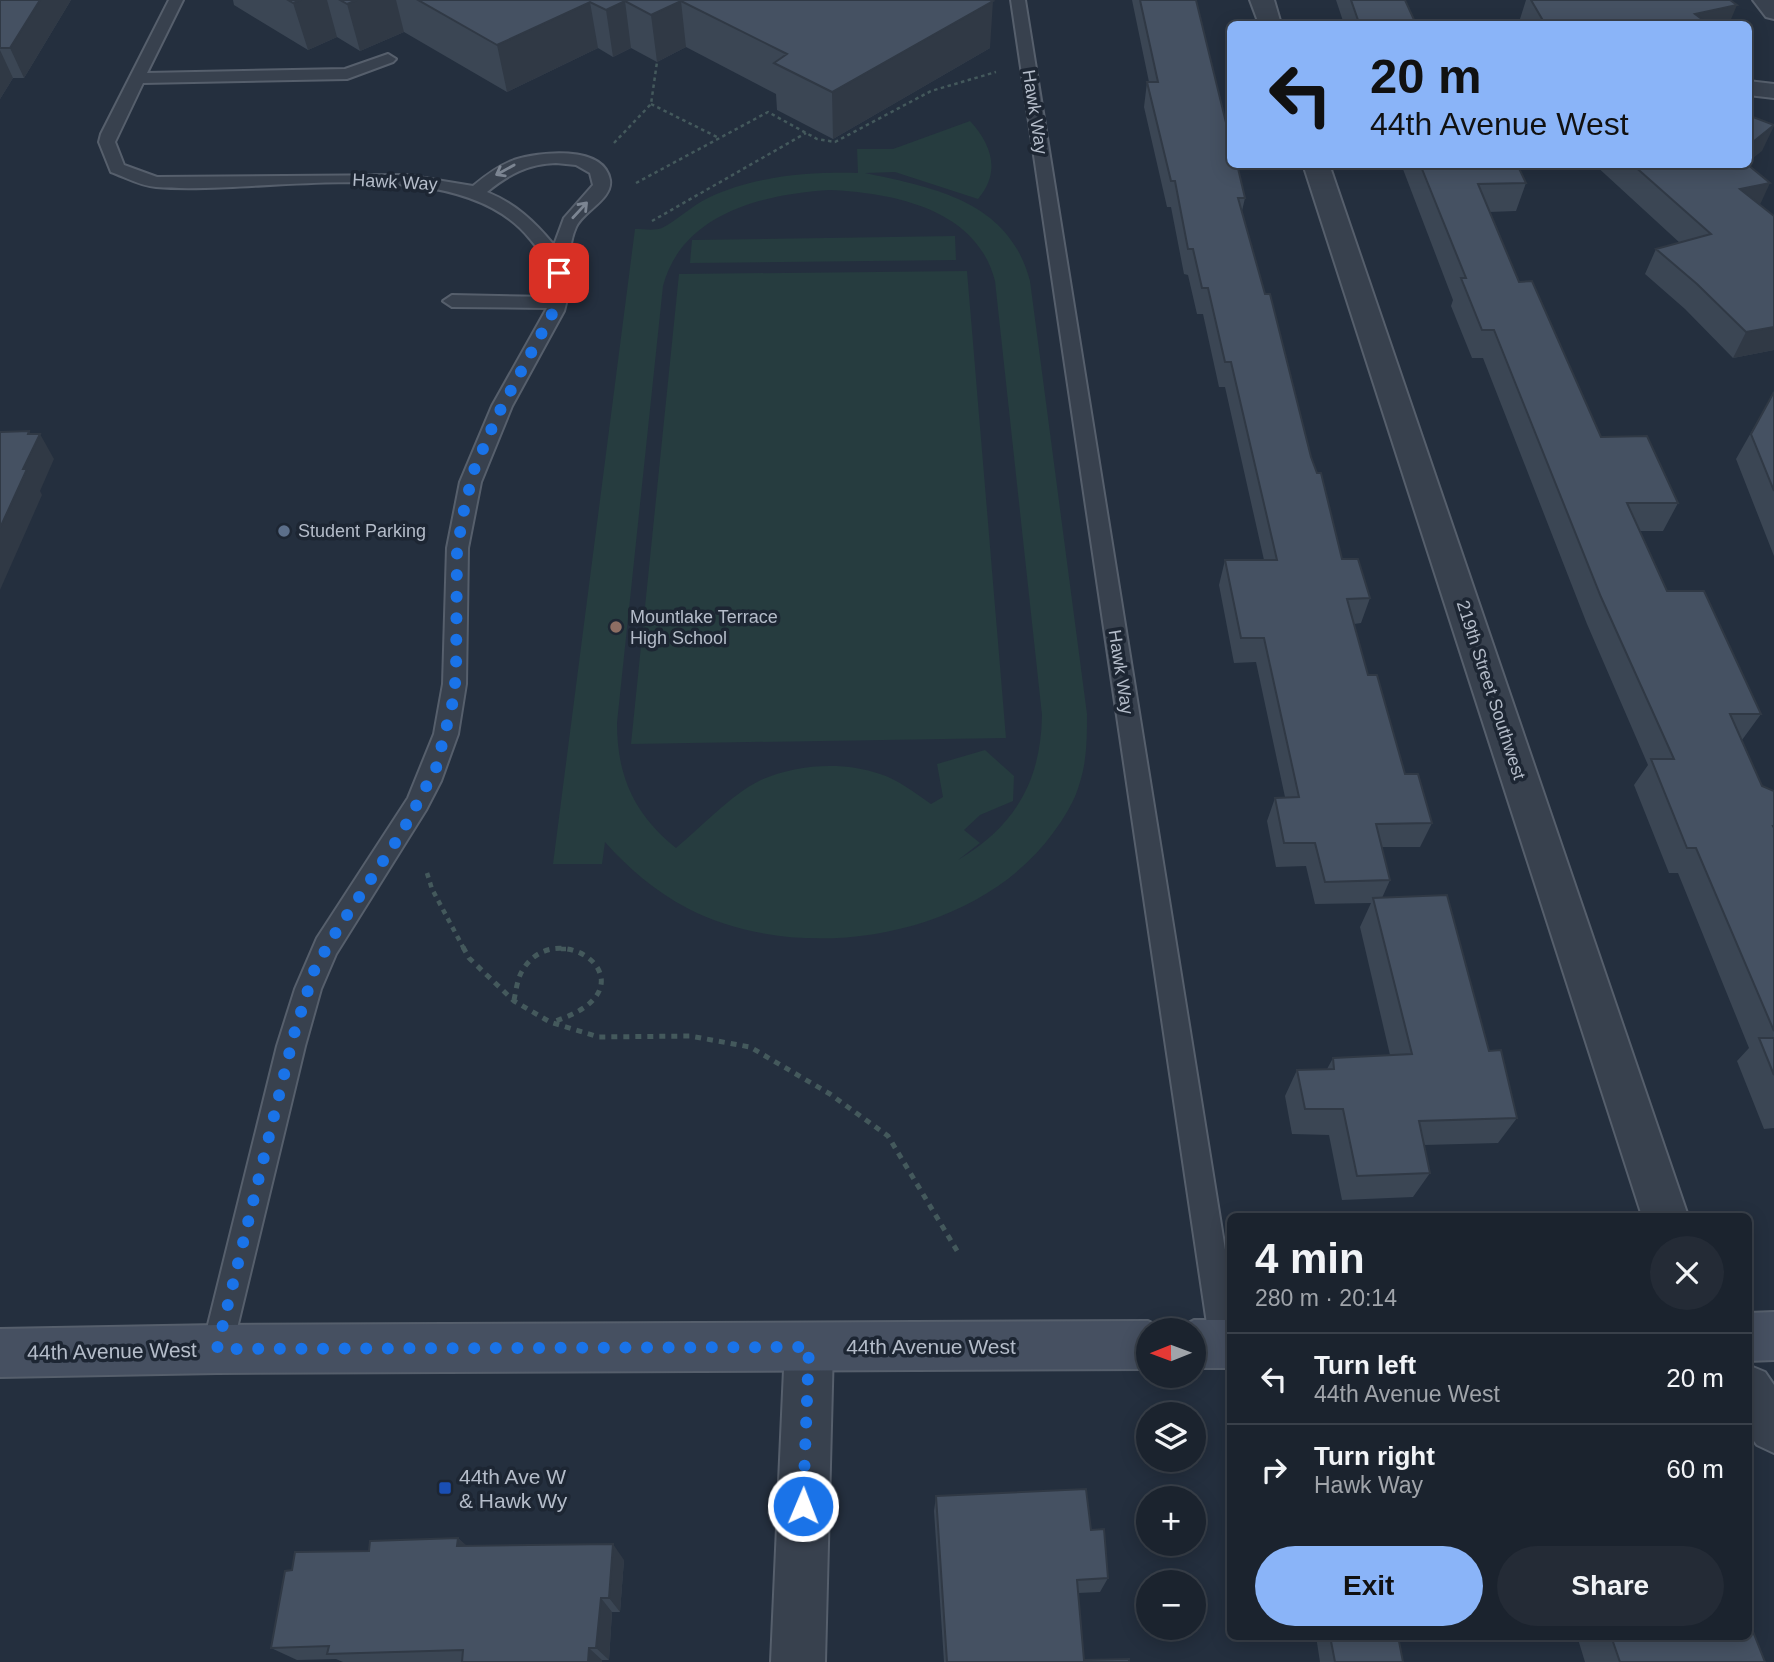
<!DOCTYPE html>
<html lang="en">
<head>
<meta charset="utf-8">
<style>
	:root { --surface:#1b232e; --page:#242b36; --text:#f1f3f6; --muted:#a0a4aa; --line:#39404a; --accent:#8ab4f8 }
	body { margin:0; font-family:Arial,sans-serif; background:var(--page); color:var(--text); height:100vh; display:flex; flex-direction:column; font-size:26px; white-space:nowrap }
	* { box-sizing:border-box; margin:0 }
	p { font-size:23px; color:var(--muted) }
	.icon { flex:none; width:38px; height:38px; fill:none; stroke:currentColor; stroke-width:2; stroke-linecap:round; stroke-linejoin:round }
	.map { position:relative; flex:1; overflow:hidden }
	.sheet { position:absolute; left:1227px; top:1213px; width:525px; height:427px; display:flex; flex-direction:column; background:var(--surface); border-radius:10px; box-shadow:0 4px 18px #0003,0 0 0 2px var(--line) }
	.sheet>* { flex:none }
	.hud { position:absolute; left:1227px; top:21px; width:525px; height:147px; border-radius:10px; box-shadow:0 4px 18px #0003,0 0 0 2px var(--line); background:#8ab4f8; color:#111; overflow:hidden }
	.needle { width:46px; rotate:269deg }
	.tools { position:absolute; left:1136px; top:1318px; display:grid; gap:14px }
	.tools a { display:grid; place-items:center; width:70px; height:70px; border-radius:50%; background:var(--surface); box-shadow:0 4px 18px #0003,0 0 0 2px var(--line); font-size:35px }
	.pin { position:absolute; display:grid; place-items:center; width:60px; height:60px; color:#fff; margin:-30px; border-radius:14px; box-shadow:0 4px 10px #0006 }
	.me { position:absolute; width:77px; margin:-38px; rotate:1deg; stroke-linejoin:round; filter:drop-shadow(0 0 5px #0008) }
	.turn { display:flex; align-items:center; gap:24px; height:147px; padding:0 28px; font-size:32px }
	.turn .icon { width:91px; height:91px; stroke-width:2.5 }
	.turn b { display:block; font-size:49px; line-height:60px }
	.round { display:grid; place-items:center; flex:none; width:74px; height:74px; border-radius:37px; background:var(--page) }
	.headline { display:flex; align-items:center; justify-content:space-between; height:119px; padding:0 28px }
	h1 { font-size:42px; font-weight:800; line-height:52px }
	.cta { display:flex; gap:14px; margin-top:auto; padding:14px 28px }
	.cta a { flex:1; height:80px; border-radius:42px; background:var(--accent); color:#111; font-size:28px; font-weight:800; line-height:80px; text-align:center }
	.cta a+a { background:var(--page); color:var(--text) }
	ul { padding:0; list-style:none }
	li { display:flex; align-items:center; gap:21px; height:91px; padding:0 28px; border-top:2px solid var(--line) }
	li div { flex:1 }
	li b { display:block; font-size:26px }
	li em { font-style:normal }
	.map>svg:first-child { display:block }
	.green { fill:#263c3f; fill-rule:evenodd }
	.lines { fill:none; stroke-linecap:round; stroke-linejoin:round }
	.lane-casing { stroke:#565f6c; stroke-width:4 }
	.street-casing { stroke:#565f6c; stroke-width:4 }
	.secondary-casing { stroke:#565f6c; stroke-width:4 }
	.path-far2 { stroke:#44595c; stroke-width:2.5; stroke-dasharray:3.5 3.5; stroke-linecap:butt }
	.path-far1 { stroke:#44595c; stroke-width:4.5; stroke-dasharray:5 5; stroke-linecap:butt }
	.path { stroke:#44595c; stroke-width:5; stroke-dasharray:6 6; stroke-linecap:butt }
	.lane { fill:#38414e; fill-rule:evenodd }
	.street { fill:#38414e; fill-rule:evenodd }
	.secondary { fill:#465061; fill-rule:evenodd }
	.wall { fill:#3b4654 }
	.shaded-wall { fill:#303945 }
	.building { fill:#455162; stroke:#303945; stroke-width:2 }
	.oneway { stroke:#7c8592 }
	.route { stroke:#1a73e8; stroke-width:12; stroke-dasharray:0 21.6 }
	.service-dot { fill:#5c6f8a; stroke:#1d2633; stroke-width:2.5 }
	.education-dot { fill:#8d6e63; stroke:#1d2633; stroke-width:2.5 }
	.transit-dot { fill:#1a4fb4; stroke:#1d2633; stroke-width:2.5 }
	.labels { text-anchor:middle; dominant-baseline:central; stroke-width:7; stroke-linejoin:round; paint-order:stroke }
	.street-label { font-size:18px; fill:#b4bcc9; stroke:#1d2633 }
	.poi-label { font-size:18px; fill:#b4bcc9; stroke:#1d2633; text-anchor:start }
	.near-street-label { font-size:21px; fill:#b4bcc9; stroke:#1d2633 }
	.near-poi-label { font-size:21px; fill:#b4bcc9; stroke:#1d2633; text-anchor:start }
</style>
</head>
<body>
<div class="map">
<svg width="1774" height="1662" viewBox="0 0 1774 1662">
	<rect width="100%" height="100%" fill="#242f3e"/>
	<path class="green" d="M970 121C992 145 1001 172 978 199L895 172 865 173C935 188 1009 201 1030 281L1087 714C1087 737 1087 760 1080 782 1075 801 1064 818 1053 833 976 939 800 967 687 908 655 891 629 869 605 842L602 864H553L635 229C643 229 655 231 662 228 678 220 691 206 708 198 755 176 806 172 858 173L857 149H893ZM830 190C894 193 977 209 995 281L1042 715C1041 781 1015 826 958 860L980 843 964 830 980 815 1013 801 1014 776 985 750 937 764 943 797 931 804C915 793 899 780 880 774 844 761 794 764 759 781 732 794 700 828 676 848 634 814 617 776 617 723L663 286C682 213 764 194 830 190Z
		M955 236 956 260 690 263 692 240Z
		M967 271 1006 738 631 744 679 274Z"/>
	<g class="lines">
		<g class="lane-casing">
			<path id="lane" d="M169 0H183L147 73 345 69 388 54 396 59 393 62 347 79 143 83 115 142 124 165 157 177 406 175 473 186C485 176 498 166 514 160 537 152 604 144 610 180 613 199 583 211 576 227 564 254 573 284 564 311L512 406 481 482 468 548 466 684 458 734 441 781 426 810 336 954 321 989 305 1046 232 1349 228 1360 217 1364 206 1360 202 1349 277 1046 295 989 317 938 408 798 434 734 443 684 447 548 460 482 492 406 547 308 452 307 443 301 452 295 550 297C553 274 545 256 530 239 458 148 261 196 156 187 141 186 125 177 111 172L99 142 101 134ZM556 163 576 165 590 173 593 185 564 218 554 245C534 221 516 204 487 192 509 174 528 164 556 163Z
				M1011 0H1025L1230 1281V1357L1225 1359 1214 1355 1210 1344Z"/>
		</g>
		<g class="street-casing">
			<path id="street" d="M1250 0H1274L1281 24H1259Z
				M1753 0H1774V19L1766 17Z
				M1748 81 1774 84V98L1748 95Z
				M1303 164H1329L1688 1216H1642Z
				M809 1323 826 1330 833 1347 825 1662H771L785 1347 792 1330Z
				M1748 1365 1765 1372 1774 1385V1453L1757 1445 1748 1433Z"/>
		</g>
		<g class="secondary-casing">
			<path id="secondary" d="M1774 1312V1360L1748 1361V1313Z
				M1194 1320H1230V1368H1194V1330H1176Z
				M1148 1321 1166 1330H1148V1369L217 1373 0 1377V1329L217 1325Z"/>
		</g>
		<path class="path-far2" d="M651 104 719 138
			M614 143 651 104 657 62
			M636 183 768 112 817 139 835 142 931 91 996 72
			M652 221 806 133"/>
		<path class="path-far1" d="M427 873 432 889 464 949
			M561 949H568"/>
		<path class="path" d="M463 947 469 958 514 1001 550 1022 599 1037 690 1036 750 1047 830 1094 888 1136 959 1254
			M514 1000C516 991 517 981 521 973 555 908 664 988 552 1022"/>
		<use href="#lane" class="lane"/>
		<use href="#street" class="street"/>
		<use href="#secondary" class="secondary"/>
	</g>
	<path class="wall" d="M0 0H71L24 78H13L0 99Z
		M233 0H990V48L833 139 777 110 776 94 686 47 657 62 631 48 613 57 598 48 507 92 404 32 360 51 337 37 308 50 234 5Z
		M1132 0H1196L1245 198 1242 211 1265 294 1311 457 1342 559 1370 598 1361 623 1354 624 1368 675 1405 774 1432 823 1420 847H1382L1390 880 1382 898 1489 1051 1517 1118 1498 1143 1424 1145 1430 1173 1413 1197 1342 1200 1329 1135 1292 1134 1285 1096 1297 1070 1327 1069 1333 1058 1390 1055 1360 927 1371 903 1315 904 1306 866 1276 867 1267 821 1275 798 1285 797 1256 662 1234 663 1219 585 1225 560H1264L1225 387H1219L1203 314H1197L1188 275 1184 274 1171 207H1167L1144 107 1147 82H1149Z
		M1336 0H1405L1416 24H1344Z
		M1526 0H1730L1729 24H1523L1520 19Z
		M1401 164H1517L1526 183 1516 211 1489 212 1519 282 1601 437 1678 503 1663 531H1639L1667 591 1761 714 1742 740 1762 786 1774 791V1128L1764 1129 1737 1061 1749 1048 1678 873H1669L1634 785 1648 765 1587 624 1483 358H1472L1451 306 1453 300Z
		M1594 164H1747L1760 205 1774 350 1733 358 1685 309 1645 274 1656 249 1680 243Z
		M1774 392V556L1736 459Z
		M936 1496 1091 1530 1108 1578 1100 1592 1078 1593 1084 1660 1129 1662H944L934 1511Z
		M458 1538 466 1546 624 1560 620 1612H612L609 1660H602V1662H343L336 1659 297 1660 271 1648 369 1551Z
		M1316 1636H1398L1403 1662H1320Z
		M1577 1636H1748L1765 1662H1585Z"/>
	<path class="shaded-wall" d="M40 0H71L24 78 10 48Z
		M301 0H327L337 37 308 50 293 3Z
		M357 0H396L404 32 360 51 347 4Z
		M625 1 631 48 613 57 606 10Z
		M681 1 686 47 657 62 651 15Z
		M993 1 990 48 833 139 832 92Z
		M590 2 598 48 507 92 497 45Z
		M1737 5 1729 24H1685L1695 14Z
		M0 50 13 78 0 99Z
		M1774 126 1762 151 1748 162V146Z
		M1770 183 1758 209 1740 189Z
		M1774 327V350L1733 358 1746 332Z
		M29 431 36 443 40 434 54 459 40 491 42 495 0 590V528L23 469Z
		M458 1538 476 1554 457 1546Z
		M613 1544 624 1560 620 1612 609 1598Z
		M601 1598 612 1612 609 1660 596 1648Z
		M589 1648 602 1660V1662H588Z"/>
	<path class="building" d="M0 0H40L10 48H0Z
		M288 0H301L293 3Z
		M340 0H357L347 4Z
		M418 0H990L993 1 832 92 774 63 787 54 681 1 651 15 625 1 606 10 590 2 497 45Z
		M1140 0H1196L1230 139V164H1237L1245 198H1238L1265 294H1270L1311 457 1317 473H1321L1342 559H1358L1370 598 1347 599 1368 675H1377L1405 774H1418L1432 823 1376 824 1390 880 1325 882 1315 843H1284L1275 798 1299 797 1264 638H1241L1225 560H1277L1231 362H1225L1208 288H1202L1193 249H1188L1175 181H1171L1147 82H1158Z
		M1351 0H1405L1416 24H1364L1362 20H1358Z
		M1531 0H1730L1737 5 1695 14 1703 20 1685 24H1545Z
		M1748 115 1774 125 1748 146Z
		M1420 164H1517L1526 183 1478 184 1519 282 1532 281 1601 437 1647 436 1678 503H1627L1667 591H1704L1761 714H1730L1762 786 1774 791V826H1773L1774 828V1031L1696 848H1687L1651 759H1674L1601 597 1494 330H1482L1461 278H1466Z
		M1632 164H1747L1770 183 1740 189 1774 216V327L1746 332 1697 284 1656 249 1711 234Z
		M1774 392V491L1751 434Z
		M29 431 28 434H40L23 469H27L0 528V432Z
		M1447 895 1489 1051 1501 1050 1517 1118 1419 1121 1430 1173 1357 1176 1343 1109H1305L1297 1070 1334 1069 1333 1058 1412 1054 1373 898Z
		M1759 1038H1774V1075Z
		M1086 1489 1091 1530 1104 1529 1108 1578 1077 1580 1084 1660 1129 1659V1662H947L936 1496Z
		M458 1538 457 1546 613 1544 609 1598H601L596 1648H589L588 1662H462L463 1650 327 1654 329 1646 271 1648 285 1571 292 1570 295 1552 369 1551 370 1541Z
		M1748 1619 1765 1662H1620L1611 1636H1748Z
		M1330 1636H1398L1403 1662H1335Z"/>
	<defs><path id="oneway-shaft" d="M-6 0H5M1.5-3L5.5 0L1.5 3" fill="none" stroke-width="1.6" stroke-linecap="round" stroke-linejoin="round" transform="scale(1.75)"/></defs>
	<g class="oneway">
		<use href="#oneway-shaft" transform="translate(505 170) rotate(151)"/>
		<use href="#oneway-shaft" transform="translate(580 210) rotate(-47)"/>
	</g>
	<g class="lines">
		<path class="route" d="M559 273 558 303 497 416 474 470 464 510 457 550 456 675 453 701 436 768 401 834 339 927 315 968 294 1034 217 1349 809 1347 803 1506"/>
	</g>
	<circle class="service-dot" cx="284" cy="531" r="7"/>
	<circle class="education-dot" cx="616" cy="627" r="7"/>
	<rect class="transit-dot" x="438" y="1481" width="14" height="14" rx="3.5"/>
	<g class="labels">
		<g class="street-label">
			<text transform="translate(1035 112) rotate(81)">Hawk Way</text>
			<text transform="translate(395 182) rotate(3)">Hawk Way</text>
			<text transform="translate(1121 672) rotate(81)">Hawk Way</text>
			<text transform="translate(1491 690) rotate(72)">219th Street Southwest</text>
		</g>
		<g class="poi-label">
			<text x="298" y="531">Student Parking</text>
			<text x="630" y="617">Mountlake Terrace<tspan x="630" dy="21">High School</tspan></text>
		</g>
		<g class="near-street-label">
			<text x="931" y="1346">44th Avenue West</text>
			<text transform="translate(112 1351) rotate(-1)">44th Avenue West</text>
		</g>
		<g class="near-poi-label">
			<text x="459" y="1476">44th Ave W<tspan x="459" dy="24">&amp; Hawk Wy</tspan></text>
		</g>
	</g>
</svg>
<div class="tools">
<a><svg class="needle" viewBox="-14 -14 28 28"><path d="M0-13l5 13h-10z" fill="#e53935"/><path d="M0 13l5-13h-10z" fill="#a0a4aa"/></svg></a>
<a><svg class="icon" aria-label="layers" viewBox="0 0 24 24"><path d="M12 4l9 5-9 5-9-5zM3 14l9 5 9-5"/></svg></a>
<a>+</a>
<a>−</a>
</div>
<div class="pin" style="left:559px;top:273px;background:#d93025"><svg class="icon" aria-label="arrive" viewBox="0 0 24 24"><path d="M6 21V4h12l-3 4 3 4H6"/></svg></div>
<svg class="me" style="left:803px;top:1506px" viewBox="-20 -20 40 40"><circle r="17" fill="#1a73e8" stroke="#fff" stroke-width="3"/><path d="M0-11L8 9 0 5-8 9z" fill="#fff"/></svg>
<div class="hud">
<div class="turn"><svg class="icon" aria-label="left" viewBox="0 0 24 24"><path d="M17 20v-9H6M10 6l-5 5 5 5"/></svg><div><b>20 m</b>44th Avenue West</div></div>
</div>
<section class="sheet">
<div class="headline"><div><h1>4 min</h1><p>280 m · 20:14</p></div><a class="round"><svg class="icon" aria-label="close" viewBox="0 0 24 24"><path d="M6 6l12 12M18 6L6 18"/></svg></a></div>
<ul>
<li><svg class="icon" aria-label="left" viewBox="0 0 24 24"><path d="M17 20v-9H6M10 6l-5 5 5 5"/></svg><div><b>Turn left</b><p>44th Avenue West</p></div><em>20 m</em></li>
<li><svg class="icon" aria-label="right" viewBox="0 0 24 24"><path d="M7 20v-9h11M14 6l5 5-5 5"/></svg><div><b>Turn right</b><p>Hawk Way</p></div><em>60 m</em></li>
</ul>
<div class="cta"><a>Exit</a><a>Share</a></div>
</section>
</div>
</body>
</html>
